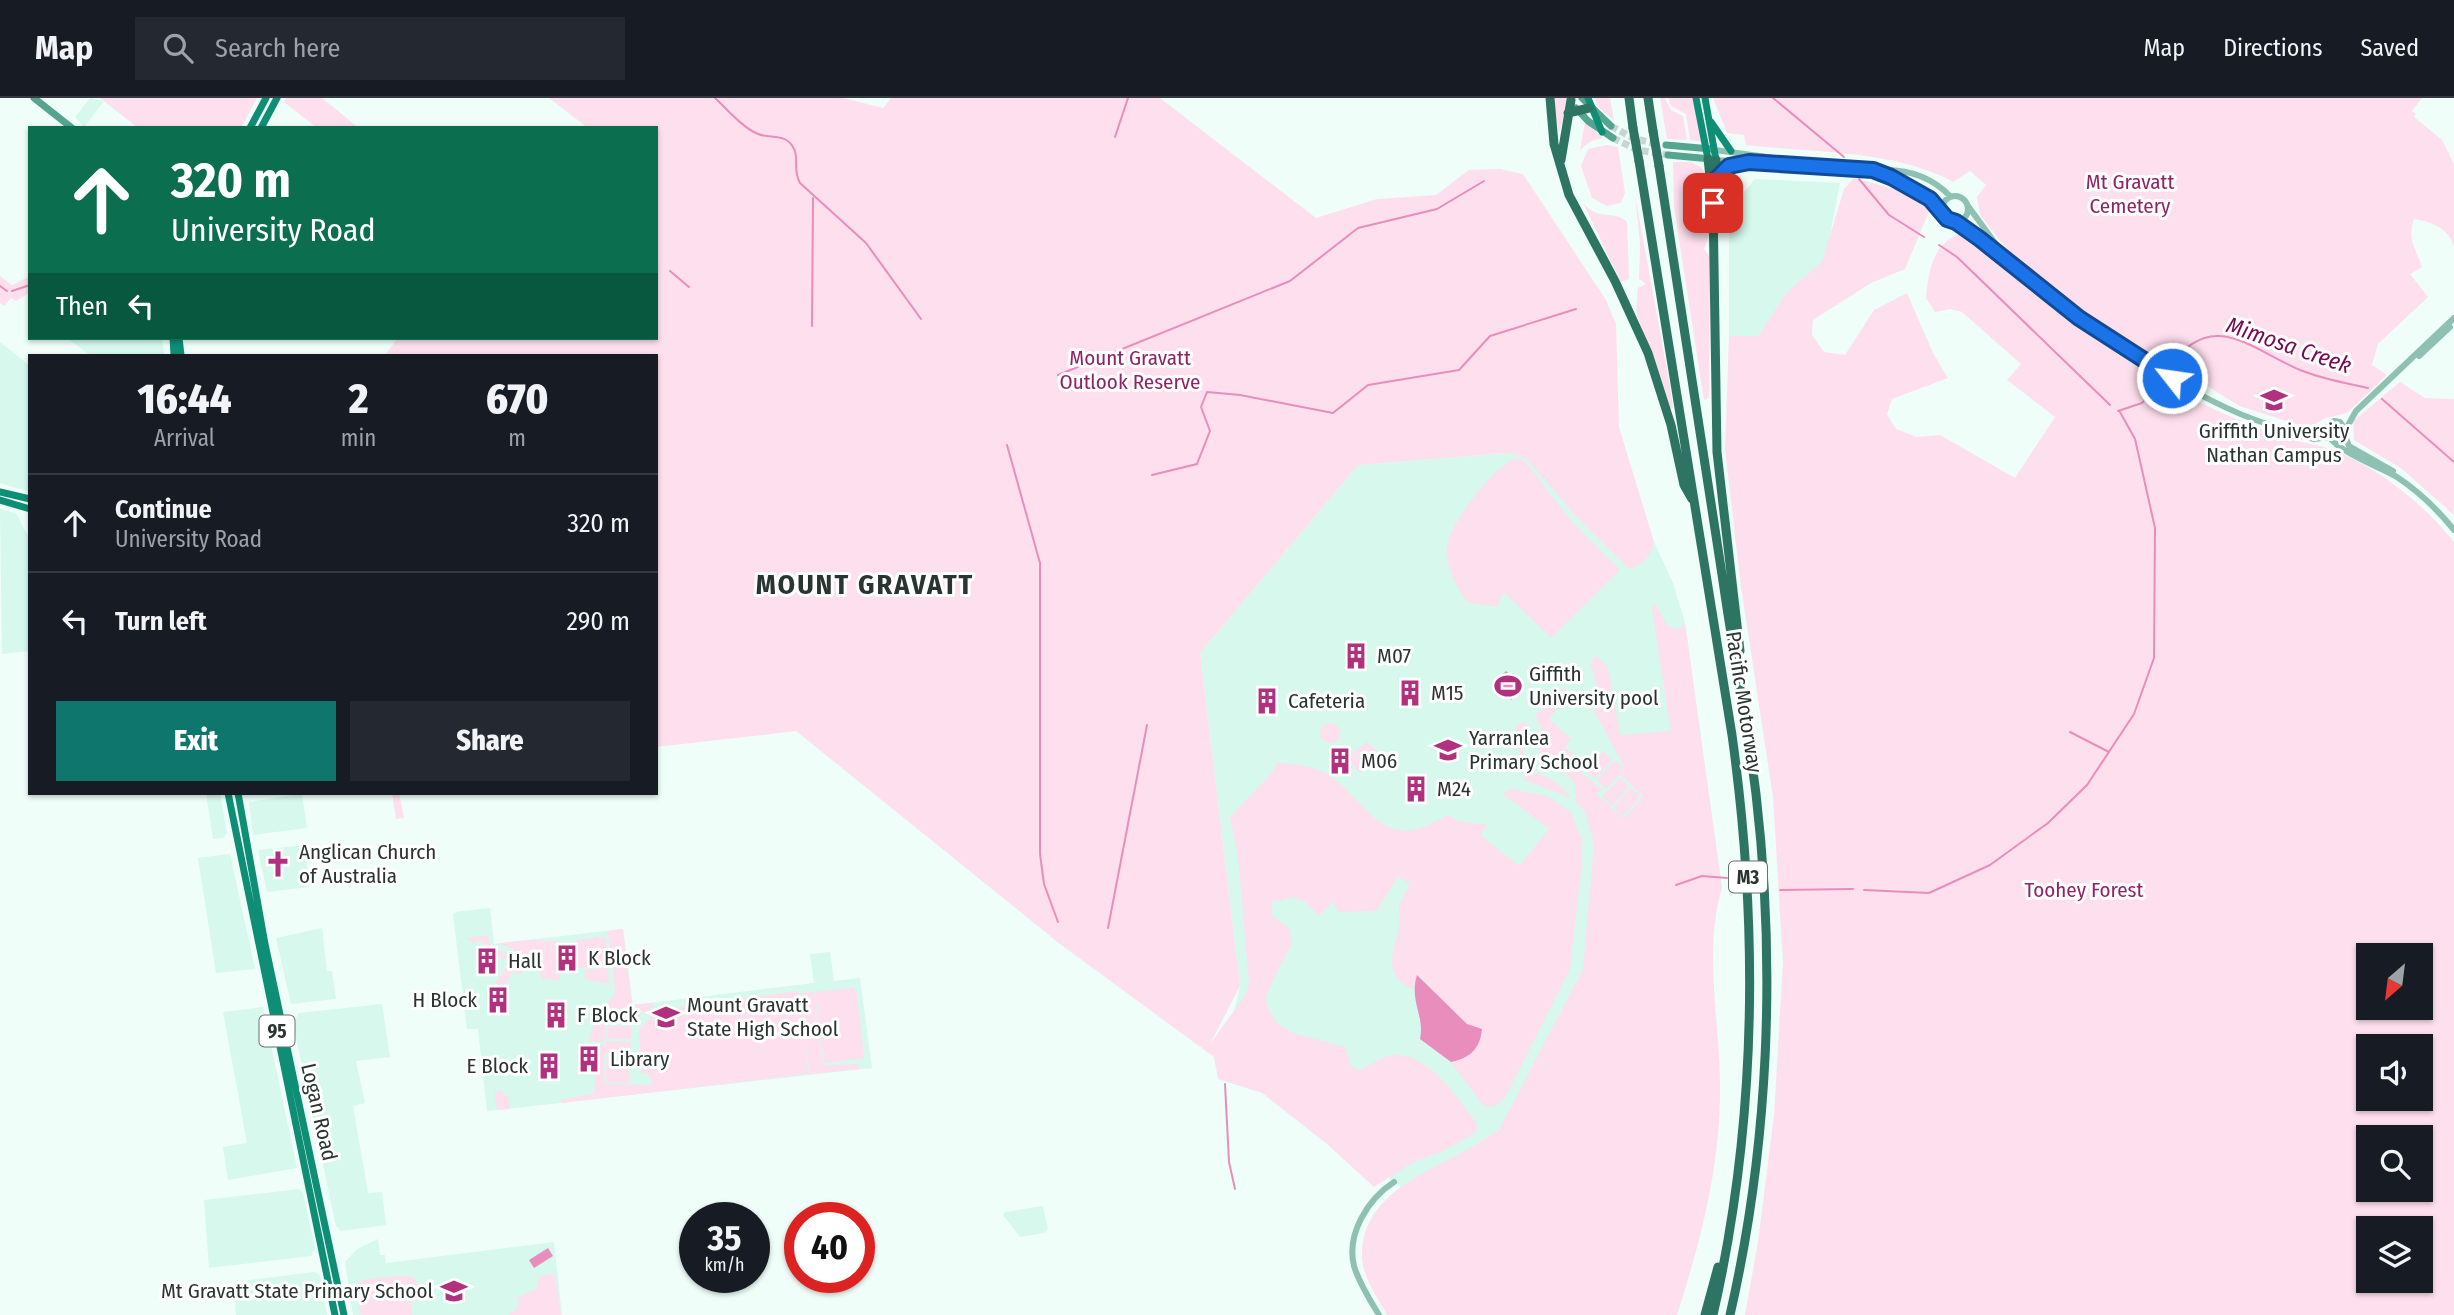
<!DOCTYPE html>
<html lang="en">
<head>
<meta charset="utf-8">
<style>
	:root { --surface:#171b24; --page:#242831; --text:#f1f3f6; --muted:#9ea1a6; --line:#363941; --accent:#0f766e }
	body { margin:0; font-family:"Fira Sans Condensed",sans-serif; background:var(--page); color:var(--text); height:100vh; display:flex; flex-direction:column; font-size:26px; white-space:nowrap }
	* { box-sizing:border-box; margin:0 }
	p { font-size:23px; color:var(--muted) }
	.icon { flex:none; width:38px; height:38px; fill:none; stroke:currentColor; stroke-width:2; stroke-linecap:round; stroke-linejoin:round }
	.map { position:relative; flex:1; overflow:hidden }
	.side { position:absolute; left:28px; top:256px; width:630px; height:441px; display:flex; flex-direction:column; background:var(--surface); border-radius:0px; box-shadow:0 2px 5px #0004 }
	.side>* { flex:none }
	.hud { position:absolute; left:28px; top:28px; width:630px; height:214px; border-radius:0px; box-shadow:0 2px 5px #0004; background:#0b6e4f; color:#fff; overflow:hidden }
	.needle { width:46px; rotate:208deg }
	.buttons { position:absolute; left:2356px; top:845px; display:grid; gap:14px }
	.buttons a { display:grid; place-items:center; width:77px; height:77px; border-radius:0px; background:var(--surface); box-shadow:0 2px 5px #0004; font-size:35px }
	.speed { position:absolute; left:679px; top:1104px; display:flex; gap:14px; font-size:35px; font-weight:700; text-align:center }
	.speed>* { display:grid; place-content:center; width:91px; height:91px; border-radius:50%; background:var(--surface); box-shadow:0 2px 5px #0004; line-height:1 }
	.speed small { font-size:18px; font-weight:400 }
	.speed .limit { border:10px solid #d22; background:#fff; color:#111 }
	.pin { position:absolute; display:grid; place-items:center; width:60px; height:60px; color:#fff; margin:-30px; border-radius:14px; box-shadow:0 4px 10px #0006 }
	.me { position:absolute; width:77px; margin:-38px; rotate:300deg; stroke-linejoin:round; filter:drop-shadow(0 0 5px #0008) }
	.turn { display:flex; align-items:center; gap:24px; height:147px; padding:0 28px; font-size:32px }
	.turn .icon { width:91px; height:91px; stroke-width:2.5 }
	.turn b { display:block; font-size:49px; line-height:60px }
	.then { display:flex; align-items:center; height:66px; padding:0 28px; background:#0003; gap:14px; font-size:26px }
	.eta { display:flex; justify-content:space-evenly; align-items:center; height:119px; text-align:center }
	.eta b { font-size:42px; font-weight:800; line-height:49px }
	.primary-button { display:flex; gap:14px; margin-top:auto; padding:14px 28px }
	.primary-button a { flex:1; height:80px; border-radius:0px; background:var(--accent); color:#fff; font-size:28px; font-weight:800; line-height:80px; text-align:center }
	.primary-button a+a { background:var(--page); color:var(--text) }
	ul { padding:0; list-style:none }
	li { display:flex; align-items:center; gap:21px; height:98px; padding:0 28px; border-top:2px solid var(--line) }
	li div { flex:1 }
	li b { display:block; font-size:26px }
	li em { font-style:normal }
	header { display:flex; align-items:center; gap:42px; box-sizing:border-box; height:98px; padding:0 35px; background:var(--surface); border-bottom:2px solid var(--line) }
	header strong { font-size:33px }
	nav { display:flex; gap:38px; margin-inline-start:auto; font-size:24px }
	.search { width:490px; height:63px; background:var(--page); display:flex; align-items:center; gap:18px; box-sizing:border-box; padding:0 24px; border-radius:0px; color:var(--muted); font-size:26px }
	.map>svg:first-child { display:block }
	.built { fill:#d6f8ed }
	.green { fill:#fedfed; fill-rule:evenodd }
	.water { fill:#e98dbd }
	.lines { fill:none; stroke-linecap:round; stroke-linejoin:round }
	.stream { stroke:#e98dbd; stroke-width:2 }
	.secondary-tunnel { stroke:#c8d6d1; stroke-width:7; stroke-dasharray:7 3.5; stroke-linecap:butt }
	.tertiary { stroke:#8fc1b2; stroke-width:6 }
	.secondary { stroke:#54a48f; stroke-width:7 }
	.primary { stroke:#0f8e76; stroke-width:7 }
	.motorway { stroke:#2e7463; stroke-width:9 }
	.motorway-bridge { stroke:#2e7463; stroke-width:9 }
	.route-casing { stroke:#114b97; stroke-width:18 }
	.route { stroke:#1a73e8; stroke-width:12 }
	.labels { text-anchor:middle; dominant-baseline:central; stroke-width:6; stroke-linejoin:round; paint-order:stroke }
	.shield { fill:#fff; stroke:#6a716f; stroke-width:2 }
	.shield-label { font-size:19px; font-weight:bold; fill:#2a3431 }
	.park-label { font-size:21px; fill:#8f2465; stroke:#fff }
	.poi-label { font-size:21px; fill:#2a3431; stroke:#fff; text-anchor:start }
	.street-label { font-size:21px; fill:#2a3431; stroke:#fff }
	.water-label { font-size:23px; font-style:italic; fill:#790852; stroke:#fff }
	.district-label { font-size:28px; font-weight:bold; letter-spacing:2px; fill:#2a3431; stroke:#fff }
</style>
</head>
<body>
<header>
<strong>Map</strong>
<div class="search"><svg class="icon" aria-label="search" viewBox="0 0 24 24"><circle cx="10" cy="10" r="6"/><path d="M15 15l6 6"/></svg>Search here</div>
<nav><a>Map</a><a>Directions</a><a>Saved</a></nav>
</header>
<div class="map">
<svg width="2454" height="1217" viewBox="0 0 2454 1217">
	<rect width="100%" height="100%" fill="#effef9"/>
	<path class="built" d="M90 0 104 3 84 29 75 19Z
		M1755 81 1840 85 1825 163 1758 238H1729V112Z
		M162 240 164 257H90L68 241Z
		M0 244 30 268V394L0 385Z
		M1538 311 1654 444 1673 485 1685 525 1722 790 1455 1132 1225 952 1240 888 1200 555 1358 367 1507 355Z
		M0 411 16 415 30 442V553L2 556Z
		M206 695H220L227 735 223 740 213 741Z
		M302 696 307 730 253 737 249 704Z
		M305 747 309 789 267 794 258 752Z
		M230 756 255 871 216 875 198 760Z
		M490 810 494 846 623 831 633 907 814 885 810 856 830 854 834 883 860 880 872 970 487 1013 478 931H467L453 817 456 814Z
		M322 830 327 873H332L336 901 291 906 276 840Z
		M382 906 390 959 356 963 365 1005 353 1008 368 1095 382 1094 386 1127 341 1133 336 1128 293 925 299 915Z
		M263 909 297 1070 228 1082 223 1049 247 1045 223 914Z
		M299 1091 303 1095 315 1150 311 1158 209 1170 204 1102Z
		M1043 1108 1048 1131 1044 1135 1020 1139 1003 1117 1005 1114Z
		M378 1141 380 1157H385L386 1165 554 1144 562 1217H353L345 1164 357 1151Z
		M314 1174 320 1177 327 1217H236L234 1184Z"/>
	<path class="green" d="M100 0H257L241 30H138Z
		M286 0H322L359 30H317L284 4Z
		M549 0H843L883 10 891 0H1160L1316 120 1377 101 1436 97 1469 72 1500 71 1523 76 1606 202 1616 226 1619 329 1654 444C1650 460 1644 465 1629 471L1575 417 1526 360 1507 355 1358 367 1200 555 1240 888 1210 946 1246 896 1249 885 1238 759 1230 719 1272 675 1277 664C1290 666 1306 667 1319 672 1365 692 1378 764 1446 717L1458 723 1487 727 1480 737 1519 768 1549 731 1503 696 1511 691 1547 698 1571 714 1582 742V763L1570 871 1506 998C1498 1007 1493 1011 1482 1006L1451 964 1460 962 1467 926 1418 877 1413 891C1370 873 1408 839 1398 809L1410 786 1398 779 1376 813 1339 814 1332 804 1319 818 1305 803 1291 799 1281 803 1273 802 1271 816 1289 831 1292 844 1266 897 1267 909 1277 925 1293 935 1345 949 1351 968 1358 972C1369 969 1379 960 1388 958 1425 949 1459 1001 1477 1026L1476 1034 1441 1054 1415 1063 1374 1089 1327 1046 1262 995 1218 981 1214 959 1060 846 796 633 656 649V257H385L398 240H656V30H588Z
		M1552 0H1566L1568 3 1559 35Z
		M1594 0H1610L1614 22 1599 10Z
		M1660 0H1665L1671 12 1683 18 1687 42 1667 41Z
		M1668 0H1693L1703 44 1690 42 1686 16 1671 8Z
		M1713 0H2422L2412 13 2416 16 2414 19 2442 42 2454 66V149C2449 130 2432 124 2414 121 2407 141 2416 152 2422 169L2410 176 2428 199 2378 246 2372 267 2386 276 2385 279 2347 315 2326 320 2308 330 2239 308 2206 287 2181 278 2128 251 2009 154 1980 117 1977 99 1986 87 1970 73 1953 84C1896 52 1813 55 1746 47L1744 37 1727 35Z
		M1585 24 1603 40 1591 43 1580 52Z
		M1607 47 1618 49 1625 95 1621 105 1607 108 1592 100 1581 68 1588 51Z
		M1673 64H1691L1701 69C1716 88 1713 131 1704 151L1710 159 1709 300 1704 302 1674 109Z
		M1854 80 1902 93 1930 111 1905 171 1871 185 1813 222 1812 237 1824 254 1845 257 1874 212 1907 195 1933 255 1948 280 1892 301 1887 316 1896 331 1917 339 1940 337 2015 380 2055 319 2007 282 2021 266 1962 214 1950 211 1935 214 1926 200C1929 172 1932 147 1960 135 2033 191 2111 259 2193 301 2223 316 2255 330 2286 340 2307 346 2328 348 2347 358 2388 378 2425 408 2454 444V1217H1745L1758 1144 1774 1017 1783 865 1773 699 1741 489 1725 352 1729 238H1758L1787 194 1822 164 1844 91ZM2368 858H2420V910H2368ZM2420 948V1001H2368V948ZM2368 1040H2420V1092H2368ZM2368 1130H2420V1183H2368Z
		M1635 97 1670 288 1673 310 1670 311 1636 214 1638 190 1646 186 1639 181 1640 145Z
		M1583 105C1599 124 1614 111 1627 124L1629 181 1621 184Z
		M0 178 12 187 30 178V195L16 203 11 200 4 208 0 205Z
		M2400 284 2425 300 2454 301V417L2402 371 2354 342 2353 323Z
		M1514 361H1522L1528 367 1572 424 1620 472 1551 540 1504 494 1496 509 1467 504C1457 491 1444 464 1447 447 1452 423 1492 371 1514 361Z
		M1654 504 1668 528 1678 532 1685 525 1722 790C1703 853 1720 923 1720 987 1721 1065 1701 1143 1677 1217H1387C1378 1200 1362 1179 1362 1158 1362 1083 1454 1069 1500 1030L1583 871 1594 746 1585 713 1575 704C1582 673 1554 675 1540 658L1541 629 1535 618 1563 590 1569 596 1549 621 1571 641 1565 649 1585 668 1581 674 1601 691 1597 697 1624 720 1643 699 1620 676 1606 691 1597 682 1614 663 1625 670 1594 613C1601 596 1597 582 1590 566L1597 558 1608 569 1620 637 1671 633 1652 513Z
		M1527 623C1514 692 1546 663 1571 700L1525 682 1515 628Z
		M1320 635a10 10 0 1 1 20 0a10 10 0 1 1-20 0Z
		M1367 644 1380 657 1361 676 1346 660Z
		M1603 653 1612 662 1595 681 1585 672Z
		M1620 680 1629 689 1612 708 1602 699Z
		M1631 690 1640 699 1623 718 1614 709Z
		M392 695H399L404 720 396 721Z
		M623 831 632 907 653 905 652 915 604 909 615 896 613 865 607 833Z
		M488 837 491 848 515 860 523 877 514 873 502 890 495 885 509 865 479 842 475 846 467 840Z
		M606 839 608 868 578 870 576 842Z
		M528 842 558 843 560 883 548 880 543 882 532 860 524 864C517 850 509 848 494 846Z
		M608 870 609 885 586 882 584 872Z
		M856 890 864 960 824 965 815 894Z
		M798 893 799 896 814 893 823 967 859 966V971L810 976 800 903 809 976 562 1005 560 1002 594 996 598 952 591 950 590 947H605L604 986 652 987 649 976 641 975 639 931 658 912Z
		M603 912 642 916 631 925H606L605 943 589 944 597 914Z
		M607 928H631V941H607Z
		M606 943 631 944 630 956H606Z
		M607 958 630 959 629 985 606 984Z
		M501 992 508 1000 510 1011 500 1012 496 1009 495 994Z
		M543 1177H555L561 1217H509L519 1208 518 1199 537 1191 538 1181Z
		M400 1178 413 1179 422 1192 421 1202 411 1203 412 1217H361L354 1190 362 1182Z"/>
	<path class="water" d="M1506 573 1523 589 1511 602 1493 586Z
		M1417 877 1467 926 1482 931C1480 951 1470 960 1451 964L1420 941C1425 918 1409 903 1417 877Z
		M548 1150 553 1158 534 1170 529 1162Z"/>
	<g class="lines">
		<path class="stream" d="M715 0C727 11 743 30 758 36 770 41 785 35 793 49 800 59 792 71 800 85L866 145 921 221
			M1773 0 1844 59
			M1115 39 1128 0
			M1859 81 1889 117 1924 139
			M1939 147 1957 159 2110 307
			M670 173 689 189
			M0 188 7 193
			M12 193 30 187
			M812 228 813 100
			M2170 269C2211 209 2251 251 2300 272 2322 281 2346 285 2368 290
			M1058 277 1290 183 1358 130 1437 111 1484 83
			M2382 301 2454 364
			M2118 313 2142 305 2162 280
			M1007 347 1040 465V756L1044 786 1058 824
			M1152 377 1197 366 1210 333 1201 309 1207 294 1240 297 1333 315 1368 287 1459 272 1490 238 1576 211
			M2070 634 2109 654
			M1676 787 1702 778 1727 780
			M1780 792 1853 791
			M1864 792 1929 795 1990 767 2048 725 2087 687 2134 616 2154 560 2155 430 2135 341 2120 314
			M1108 830 1147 627
			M1225 986 1229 1064 1235 1091"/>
		<path class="secondary-tunnel" d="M1611 28 1633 40 1659 47
			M1613 40 1638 52 1668 57"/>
		<path class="tertiary" d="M1715 52 1812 65
			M1716 62 1873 72C1902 70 1929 76 1950 98
			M1875 72 1911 89 1942 114
			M1942 111a13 13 0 1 1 26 0a13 13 0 1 1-26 0Z
			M1968 108 2001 153
			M1957 124C1988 145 2014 171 2044 194 2096 236 2261 351 2325 331
			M2419 258 2450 229
			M2325 331C2330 352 2379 368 2397 379 2418 393 2438 412 2454 432
			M2325 331 2334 323 2340 324 2344 330
			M2344 335 2349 348 2393 373
			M2297 337 2314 341 2329 339
			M2331 341 2342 338 2356 313 2454 220
			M1379 1217C1370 1202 1359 1185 1354 1168 1346 1136 1368 1101 1394 1084"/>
		<path class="secondary" d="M34 0 72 30
			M1582 0 1611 28
			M1576 10 1588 23 1613 40
			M1666 47 1711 51
			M1668 57 1711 61"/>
		<path class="primary" d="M1588 0 1602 34
			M1696 0 1708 61
			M1705 0 1716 62
			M1711 24 1731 53
			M250 30 266 0
			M261 30 277 0
			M173 240 174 257
			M179 240 181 257
			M0 394 30 401
			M0 402 30 411
			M228 695 335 1217
			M238 695 265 846 344 1217"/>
		<path class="motorway" d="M1550 0 1554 46 1569 97 1615 183 1648 255 1671 327 1684 387 1692 401
			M1629 0 1633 30
			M1648 0 1653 33
			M1568 15 1589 10
			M1708 61 1713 105 1717 354 1740 553
			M1561 62 1571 2
			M1716 62V86
			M1639 63 1732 637C1759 831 1757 1025 1713 1217
			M1659 68C1680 206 1702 344 1723 483 1733 554 1747 624 1756 696 1776 868 1769 1047 1730 1217
			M1716 81 1729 68 1749 64
			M1705 1217 1718 1169"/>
		<path class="motorway-bridge" d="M1633 30 1639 63
			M1653 33 1659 68"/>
	</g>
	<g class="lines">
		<g class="route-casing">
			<path id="route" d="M1713 105 1716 81 1729 68 1749 64 1873 72 1891 79 1930 101 1947 121 1956 124 1980 141 2079 220 2172 280"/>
		</g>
		<use href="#route" class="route"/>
	</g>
	<defs>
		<g id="university-bare" transform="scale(2.1)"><path d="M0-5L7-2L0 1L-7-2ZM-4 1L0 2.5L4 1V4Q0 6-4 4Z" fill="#b1317e" stroke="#fff" stroke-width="2.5" paint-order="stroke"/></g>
		<g id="building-bare" transform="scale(2.1)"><path d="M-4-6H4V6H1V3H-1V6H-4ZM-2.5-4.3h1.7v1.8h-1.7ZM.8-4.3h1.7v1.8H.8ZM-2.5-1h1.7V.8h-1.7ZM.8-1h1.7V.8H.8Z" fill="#b1317e" stroke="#fff" stroke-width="2.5" paint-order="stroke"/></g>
		<g id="stadium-bare" transform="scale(2.1)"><path d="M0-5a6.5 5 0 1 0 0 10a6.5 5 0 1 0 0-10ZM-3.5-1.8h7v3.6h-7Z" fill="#b1317e" stroke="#fff" stroke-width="2.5" paint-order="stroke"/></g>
		<g id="school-bare" transform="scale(2.1)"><path d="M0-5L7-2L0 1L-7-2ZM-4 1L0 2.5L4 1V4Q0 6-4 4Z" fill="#b1317e" stroke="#fff" stroke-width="2.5" paint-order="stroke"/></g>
		<g id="church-bare" transform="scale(2.1)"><path d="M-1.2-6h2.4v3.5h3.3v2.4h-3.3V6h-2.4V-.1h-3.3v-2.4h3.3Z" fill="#b1317e" stroke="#fff" stroke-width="2.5" paint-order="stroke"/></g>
	</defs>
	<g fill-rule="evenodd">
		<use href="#university-bare" x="2274" y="302"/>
		<use href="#building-bare" x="1356" y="558"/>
		<use href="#stadium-bare" x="1508" y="588"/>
		<use href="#building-bare" x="1410" y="595"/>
		<use href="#building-bare" x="1267" y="603"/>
		<use href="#school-bare" x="1448" y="652"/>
		<use href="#building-bare" x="1340" y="663"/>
		<use href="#building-bare" x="1416" y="691"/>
		<use href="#church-bare" x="278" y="766"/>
		<use href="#building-bare" x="567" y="860"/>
		<use href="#building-bare" x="487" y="863"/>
		<use href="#building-bare" x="498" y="902"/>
		<use href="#building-bare" x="556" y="917"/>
		<use href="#school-bare" x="666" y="919"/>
		<use href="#building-bare" x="589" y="961"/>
		<use href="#building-bare" x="549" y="968"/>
		<use href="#school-bare" x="454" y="1193"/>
	</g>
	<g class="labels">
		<g class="shield">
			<rect x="1729" y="763.5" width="38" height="31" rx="5"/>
			<rect x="259.5" y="917.5" width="35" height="31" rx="5"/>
		</g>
		<g class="shield-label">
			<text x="1748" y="779">M3</text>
			<text x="277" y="933">95</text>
		</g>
		<g class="park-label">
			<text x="2130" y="84">Mt Gravatt<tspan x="2130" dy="24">Cemetery</tspan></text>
			<text x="1130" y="260">Mount Gravatt<tspan x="1130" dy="24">Outlook Reserve</tspan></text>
			<text x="2084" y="792">Toohey Forest</text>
		</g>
		<g class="poi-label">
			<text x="2274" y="333" text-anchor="middle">Griffith University<tspan x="2274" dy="24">Nathan Campus</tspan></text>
			<text x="1377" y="558">M07</text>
			<text x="1529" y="576">Giffith<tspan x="1529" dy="24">University pool</tspan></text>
			<text x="1431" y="595">M15</text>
			<text x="1288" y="603">Cafeteria</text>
			<text x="1469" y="640">Yarranlea<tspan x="1469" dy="24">Primary School</tspan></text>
			<text x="1361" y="663">M06</text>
			<text x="1437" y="691">M24</text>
			<text x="299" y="754">Anglican Church<tspan x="299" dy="24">of Australia</tspan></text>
			<text x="588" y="860">K Block</text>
			<text x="508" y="863">Hall</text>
			<text x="477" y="902" text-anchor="end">H Block</text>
			<text x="687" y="907">Mount Gravatt<tspan x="687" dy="24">State High School</tspan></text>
			<text x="577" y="917">F Block</text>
			<text x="610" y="961">Library</text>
			<text x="528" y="968" text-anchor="end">E Block</text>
			<text x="433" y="1193" text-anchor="end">Mt Gravatt State Primary School</text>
		</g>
		<g class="street-label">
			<text transform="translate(1744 604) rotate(81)">Pacific Motorway</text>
			<text transform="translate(319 1014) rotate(77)">Logan Road</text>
		</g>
		<g class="water-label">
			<text transform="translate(2289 247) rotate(19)">Mimosa Creek</text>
		</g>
		<g class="district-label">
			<text x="865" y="486">MOUNT GRAVATT</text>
		</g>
	</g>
</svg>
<div class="buttons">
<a><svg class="needle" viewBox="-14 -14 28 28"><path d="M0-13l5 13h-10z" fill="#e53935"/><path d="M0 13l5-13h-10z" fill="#9ea1a6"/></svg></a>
<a><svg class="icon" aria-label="sound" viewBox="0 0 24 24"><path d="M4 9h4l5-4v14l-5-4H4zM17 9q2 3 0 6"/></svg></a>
<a><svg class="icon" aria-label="search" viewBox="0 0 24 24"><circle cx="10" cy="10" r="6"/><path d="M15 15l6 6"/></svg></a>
<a><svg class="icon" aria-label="layers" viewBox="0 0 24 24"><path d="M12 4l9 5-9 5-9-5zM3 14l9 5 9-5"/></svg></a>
</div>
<div class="speed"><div>35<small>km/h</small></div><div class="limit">40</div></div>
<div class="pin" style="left:1713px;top:105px;background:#d93025"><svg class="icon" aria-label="arrive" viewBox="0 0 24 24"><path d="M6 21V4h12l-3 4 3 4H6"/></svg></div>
<svg class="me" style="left:2172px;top:280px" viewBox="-20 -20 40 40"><circle r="17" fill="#1a73e8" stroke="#fff" stroke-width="3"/><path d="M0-11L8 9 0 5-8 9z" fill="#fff"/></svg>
<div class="hud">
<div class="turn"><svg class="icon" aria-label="ahead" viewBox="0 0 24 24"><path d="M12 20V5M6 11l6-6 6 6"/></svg><div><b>320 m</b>University Road</div></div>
<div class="then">Then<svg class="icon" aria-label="left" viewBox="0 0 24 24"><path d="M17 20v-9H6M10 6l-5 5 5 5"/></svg></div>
</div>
<section class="side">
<div class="eta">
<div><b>16:44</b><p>Arrival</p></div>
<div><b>2</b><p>min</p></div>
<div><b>670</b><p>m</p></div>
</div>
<ul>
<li><svg class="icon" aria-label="ahead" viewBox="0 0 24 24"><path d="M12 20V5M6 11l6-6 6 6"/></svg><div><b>Continue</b><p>University Road</p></div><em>320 m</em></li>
<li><svg class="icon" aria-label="left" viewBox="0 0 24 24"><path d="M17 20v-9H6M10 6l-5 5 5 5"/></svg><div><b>Turn left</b></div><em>290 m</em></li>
</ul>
<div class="primary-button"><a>Exit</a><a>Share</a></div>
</section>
</div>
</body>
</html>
